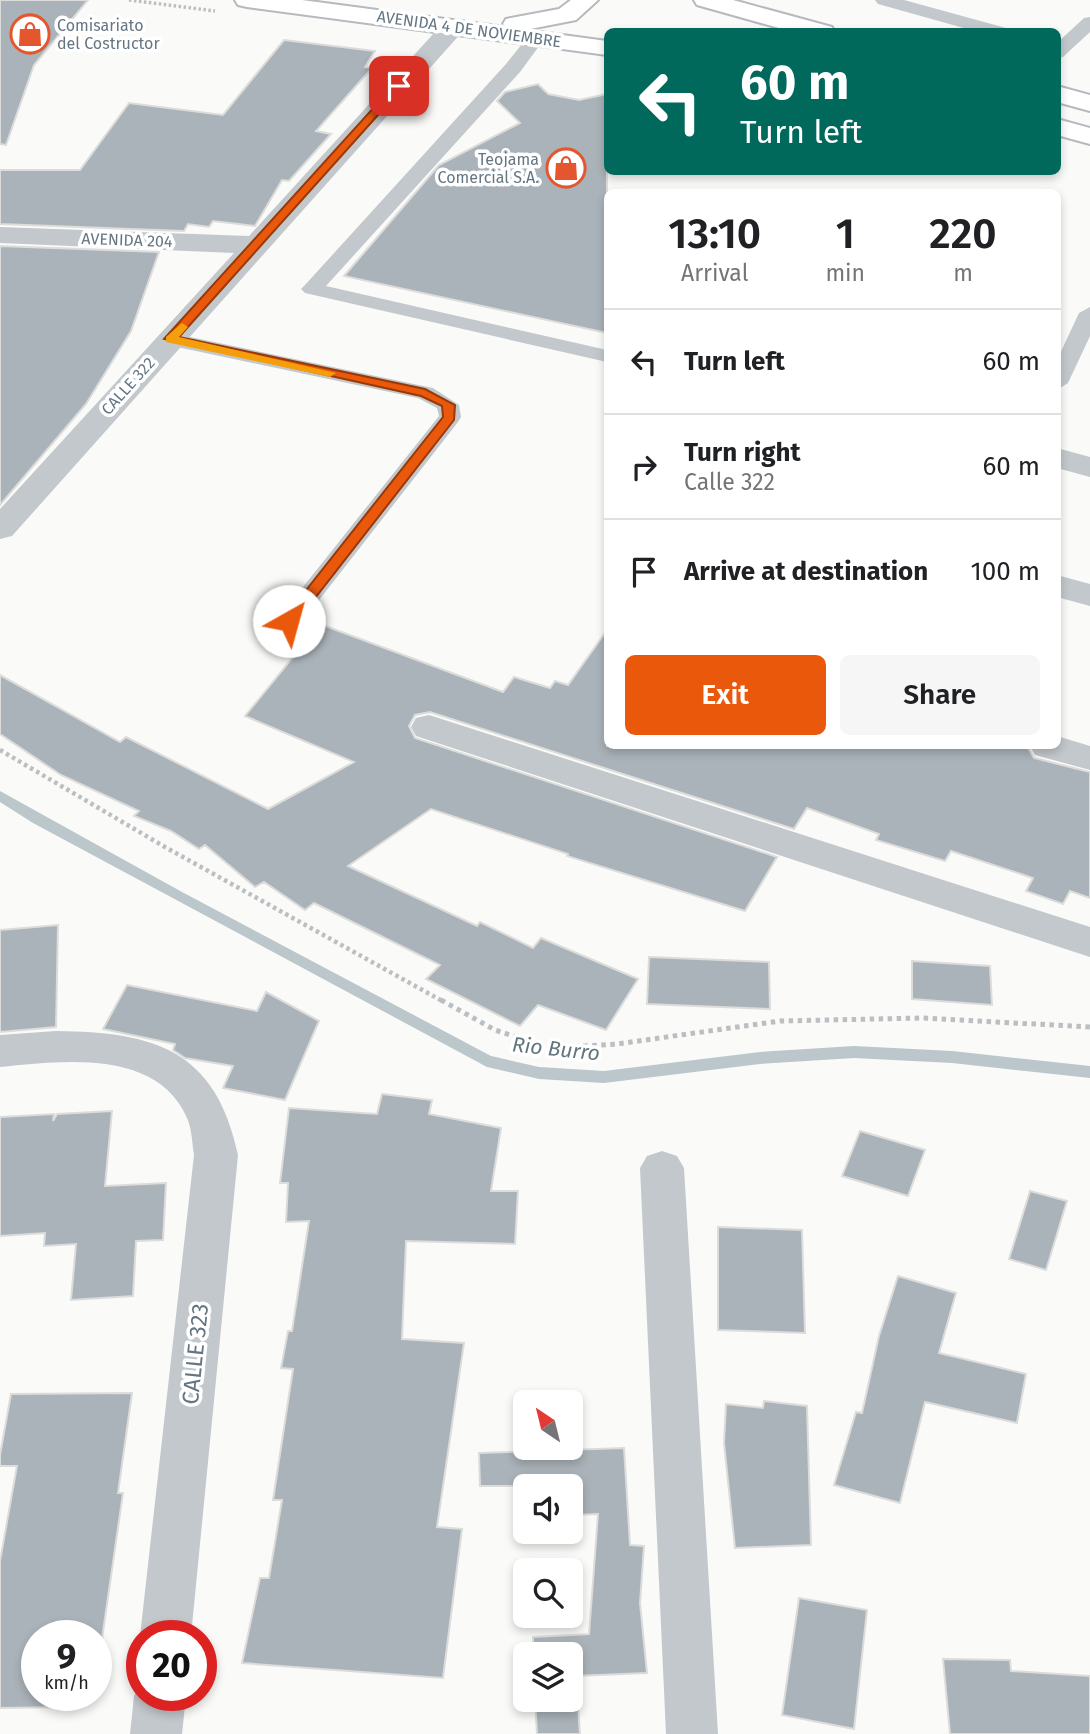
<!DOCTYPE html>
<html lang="en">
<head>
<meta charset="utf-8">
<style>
	:root { --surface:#fff; --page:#f6f6f6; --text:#202124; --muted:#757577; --line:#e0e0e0; --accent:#ea580c }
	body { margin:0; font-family:"Fira Sans",sans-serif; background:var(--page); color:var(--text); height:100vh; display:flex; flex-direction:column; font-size:26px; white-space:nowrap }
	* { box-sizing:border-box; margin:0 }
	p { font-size:23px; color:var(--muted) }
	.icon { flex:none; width:38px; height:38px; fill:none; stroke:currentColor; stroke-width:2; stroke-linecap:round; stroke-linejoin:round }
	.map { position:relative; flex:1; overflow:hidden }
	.details { position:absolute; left:604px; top:189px; width:457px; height:560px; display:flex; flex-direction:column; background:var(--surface); border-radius:10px; box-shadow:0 4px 10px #0003 }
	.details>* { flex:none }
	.top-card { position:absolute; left:604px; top:28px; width:457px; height:147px; border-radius:10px; box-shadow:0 4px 10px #0003; background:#00695c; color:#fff; overflow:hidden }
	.needle { width:46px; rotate:325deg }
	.fabs { position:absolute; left:513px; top:1390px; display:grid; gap:14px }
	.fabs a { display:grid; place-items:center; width:70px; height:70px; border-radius:10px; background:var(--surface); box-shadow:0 4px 10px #0003; font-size:35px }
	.speed { position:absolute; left:21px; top:1620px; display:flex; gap:14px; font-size:35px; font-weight:700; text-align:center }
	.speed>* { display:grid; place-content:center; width:91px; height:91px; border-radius:50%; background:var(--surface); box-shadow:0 4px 10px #0003; line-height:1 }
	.speed small { font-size:18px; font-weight:400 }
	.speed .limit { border:10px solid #d22; background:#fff; color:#111 }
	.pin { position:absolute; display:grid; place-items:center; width:60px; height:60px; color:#fff; margin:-30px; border-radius:14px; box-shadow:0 4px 10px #0006 }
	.me { position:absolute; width:77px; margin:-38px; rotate:38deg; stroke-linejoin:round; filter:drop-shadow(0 0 5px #0008) }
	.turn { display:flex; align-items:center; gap:24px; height:147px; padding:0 21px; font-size:32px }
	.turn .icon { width:91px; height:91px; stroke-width:2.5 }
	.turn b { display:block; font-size:49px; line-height:60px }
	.eta { display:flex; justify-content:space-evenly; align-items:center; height:119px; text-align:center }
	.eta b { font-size:42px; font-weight:600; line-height:49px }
	.cta { display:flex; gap:14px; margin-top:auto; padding:14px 21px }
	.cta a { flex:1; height:80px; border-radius:10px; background:var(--accent); color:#fff; font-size:28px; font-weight:600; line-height:80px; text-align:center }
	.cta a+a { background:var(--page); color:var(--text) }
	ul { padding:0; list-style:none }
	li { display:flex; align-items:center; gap:21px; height:105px; padding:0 21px; border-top:2px solid var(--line) }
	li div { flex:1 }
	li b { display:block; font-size:26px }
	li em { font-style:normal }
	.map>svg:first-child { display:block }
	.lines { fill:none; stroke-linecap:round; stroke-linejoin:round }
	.stream { fill:#bbc7cb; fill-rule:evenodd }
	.building { fill:#aab3b9; stroke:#dcdcda; stroke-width:2 }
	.primary-casing { stroke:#b5babe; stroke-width:4 }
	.path-far2 { stroke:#bbbfc2; stroke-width:3.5; stroke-dasharray:2.5 2.5; stroke-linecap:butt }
	.path-far1 { stroke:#bbbfc2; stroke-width:4.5; stroke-dasharray:3.5 3.5; stroke-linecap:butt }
	.path { stroke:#bbbfc2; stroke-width:5; stroke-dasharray:4.5 4.5; stroke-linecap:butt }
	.service { fill:#c3c8cc; fill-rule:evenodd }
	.minor { fill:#c3c8cc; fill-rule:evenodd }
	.primary { fill:#fff; fill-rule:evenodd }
	.route { fill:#ea580c; stroke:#983908; stroke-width:2 }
	.slow { fill:#f59e0b }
	.labels { text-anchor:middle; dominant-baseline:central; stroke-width:7; stroke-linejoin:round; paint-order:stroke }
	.far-poi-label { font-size:16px; fill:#657683; stroke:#fff; text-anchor:start }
	.far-street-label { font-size:16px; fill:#657683; stroke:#fff }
	.water-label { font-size:21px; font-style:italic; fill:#60757c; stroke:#fff }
	.near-street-label { font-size:23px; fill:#657683; stroke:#fff }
</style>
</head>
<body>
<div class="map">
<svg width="1090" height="1734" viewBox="0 0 1090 1734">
	<rect width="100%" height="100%" fill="#fafaf8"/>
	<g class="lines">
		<path class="stream" d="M0 791 182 892 491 1056 539 1067 604 1071 760 1052 854 1046 952 1051 1090 1066V1078L952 1063 854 1058 760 1064 604 1083 539 1079 487 1067 33 823 0 802Z"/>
	</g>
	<path class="building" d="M0 0H88L34 65 6 145 0 144Z
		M284 40 375 51 365 67 372 68 316 131 331 134 289 181 282 180 255 226 213 221 209 227 188 224 184 231 0 224V170H80L129 103 223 115Z
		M538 84 548 94 579 100 607 94V333L344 276 439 165 520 123 497 101 505 92Z
		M0 246 159 252 131 331 86 404 0 505Z
		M320 624 503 692 514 677 550 688 555 681 568 685 607 630V746H1027L1034 758 1090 772V898L1070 891 1063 904 1026 891 1033 878 951 851 945 861 876 840 879 834 807 808 794 829 430 712 415 715 409 726 415 738 777 857 745 911 567 856 568 854 431 809 348 866 477 926 480 922 533 948 541 938 638 979 606 1030 538 1005 520 1026 426 979 440 965 314 903 305 910 264 882 255 887 205 845 199 849 171 831 134 816 139 811 61 775 0 734V675L120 742 126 737 268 809 354 762 245 716Z
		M58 925 56 1027 0 1032V930Z
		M649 957 769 962 770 1009 647 1004Z
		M912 961 990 966 992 1005 912 999Z
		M127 985 257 1011 266 992 319 1021 285 1100 223 1088 233 1066 185 1058 173 1050 175 1044 103 1029Z
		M382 1094 432 1100 429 1114 501 1128 491 1191H518L515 1244 406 1241 402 1339 464 1343 437 1527 462 1529 443 1678 242 1663 260 1578H269L282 1500H273L293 1369 281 1368 288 1331H292L309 1221 286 1222 288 1183H280L289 1108 377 1114Z
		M112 1111 105 1186 166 1183 163 1240 136 1241 133 1296 71 1300 76 1244 44 1246 45 1233 0 1236V1117L54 1114 53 1121 57 1114Z
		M860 1131 925 1150 908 1196 842 1176Z
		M1030 1191 1067 1201 1046 1270 1009 1259Z
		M718 1227 802 1230 805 1333 718 1330Z
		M898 1276 956 1293 939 1353 1026 1374 1017 1423 925 1402 900 1503 834 1485 856 1412 862 1413 879 1336Z
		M132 1393 118 1493H123L102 1639 37 1636V1696H66L65 1707 0 1708V1561L17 1466H0V1455L11 1394Z
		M764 1401 807 1406 811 1545 735 1548 724 1443 726 1404 763 1408Z
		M624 1448 630 1545 644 1546 640 1603 647 1673 576 1676 580 1734H537L535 1699H570V1654H533V1637L589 1634 598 1514 570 1515V1486H480L479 1453Z
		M799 1598 867 1610 854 1729 782 1715Z
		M943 1659 1010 1660 1011 1671 1090 1676V1734H950Z"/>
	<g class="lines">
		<g class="primary-casing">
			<path id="primary" d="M235 0H302L505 27 503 24 506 19 559 9 571 0H598L576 20 525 30 607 41V55L247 7 238 5Z
				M694 0H733L832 27 835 32H793L697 5Z
				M1057 86 1090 95V111L1057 102Z
				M1057 119 1090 128V144L1057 135Z"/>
		</g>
		<path class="path-far2" d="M129 0 215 11"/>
		<path class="path-far1" d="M0 750 165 847 444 1002"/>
		<path class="path" d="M441 1000 495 1030 551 1048 617 1044 780 1021 922 1018 1090 1027"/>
		<path class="service" d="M875 0H904L1006 28 1009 32H978L878 4Z
			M1090 17V32L1063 57 1057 58V43L1084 18Z
			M536 33 545 38 520 72 326 286 607 350V362L305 293 301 289 305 285 506 64 530 34Z
			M1090 307V336L1068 383 1057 390V360L1079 313Z
			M171 333 433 388 459 405 461 417 458 422 298 627H280L276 621 439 416 437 408 418 398 163 344 160 339Z"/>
		<path class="minor" d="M454 19 463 21 466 26 463 31 12 536 0 539V509L234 253 0 243V227L249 236 445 21Z
			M1057 448 1090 457V477L1057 468Z
			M1057 575 1090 584V606L1057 597Z
			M429 715 1090 927V957L416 736 411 727 416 718Z
			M1057 736 1090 746V770L1035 755 1030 746H1057Z
			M56 1031C155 1032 216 1050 238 1155L191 1636H142V1639L140 1636 194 1155C192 1143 192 1129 187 1118 157 1048 61 1061 0 1067V1035Z
			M662 1151 677 1156 684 1168 718 1734H666L640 1168 647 1156Z
			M142 1678V1696H186L182 1734H130L134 1696Z"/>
		<use href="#primary" class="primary"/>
	</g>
	<path class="route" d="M395 84 404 86 179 337 425 389 455 405 454 420 294 625 289 626 282 621 284 618 443 417 442 406 421 396 164 339Z"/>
	<path class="slow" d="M182 323 188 327 179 337 336 373 330 377 166 342V337Z"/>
	<defs>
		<g id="shop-ring" transform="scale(2.0125)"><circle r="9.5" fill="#fff" stroke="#e4572e" stroke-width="1.5"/><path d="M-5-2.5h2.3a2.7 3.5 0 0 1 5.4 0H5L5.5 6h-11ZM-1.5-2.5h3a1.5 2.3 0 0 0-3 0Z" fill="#e4572e"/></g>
	</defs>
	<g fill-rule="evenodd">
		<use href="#shop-ring" x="30" y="34"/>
		<use href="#shop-ring" x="566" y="168"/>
	</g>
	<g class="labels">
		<g class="far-poi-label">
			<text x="57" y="25">Comisariato<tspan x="57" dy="18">del Costructor</tspan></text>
			<text x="539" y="159" text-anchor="end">Teojama<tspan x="539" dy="18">Comercial S.A.</tspan></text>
		</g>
		<g class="far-street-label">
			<text transform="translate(469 29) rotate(8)">AVENIDA 4 DE NOVIEMBRE</text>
			<text transform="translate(127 240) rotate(2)">AVENIDA 204</text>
			<text transform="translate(128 386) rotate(-48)">CALLE 322</text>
		</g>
		<g class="water-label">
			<text transform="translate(556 1049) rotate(6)">Rio Burro</text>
		</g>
		<g class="near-street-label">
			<text transform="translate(195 1354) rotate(-84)">CALLE 323</text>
		</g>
	</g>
</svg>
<div class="fabs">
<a><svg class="needle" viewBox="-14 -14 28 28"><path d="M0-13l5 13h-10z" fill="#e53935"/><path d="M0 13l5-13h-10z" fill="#757577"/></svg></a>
<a><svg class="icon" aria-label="sound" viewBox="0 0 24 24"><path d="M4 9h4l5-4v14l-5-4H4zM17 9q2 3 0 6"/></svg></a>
<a><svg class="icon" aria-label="search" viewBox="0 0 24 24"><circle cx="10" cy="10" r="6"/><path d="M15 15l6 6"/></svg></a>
<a><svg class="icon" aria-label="layers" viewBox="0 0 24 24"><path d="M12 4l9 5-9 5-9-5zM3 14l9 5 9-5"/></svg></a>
</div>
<div class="speed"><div>9<small>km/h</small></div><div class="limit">20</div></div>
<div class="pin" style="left:399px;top:86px;background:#d93025"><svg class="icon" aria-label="arrive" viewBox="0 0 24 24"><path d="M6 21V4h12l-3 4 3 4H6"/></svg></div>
<svg class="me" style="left:289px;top:621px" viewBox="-20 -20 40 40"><circle r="19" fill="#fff"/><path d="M0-13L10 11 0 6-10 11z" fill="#ea580c"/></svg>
<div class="top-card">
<div class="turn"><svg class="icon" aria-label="left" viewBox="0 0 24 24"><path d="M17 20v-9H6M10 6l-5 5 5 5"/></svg><div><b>60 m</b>Turn left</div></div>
</div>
<section class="details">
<div class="eta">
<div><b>13:10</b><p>Arrival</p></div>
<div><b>1</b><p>min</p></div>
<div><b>220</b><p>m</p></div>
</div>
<ul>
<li><svg class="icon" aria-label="left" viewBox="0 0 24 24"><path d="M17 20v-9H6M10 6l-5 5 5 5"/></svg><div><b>Turn left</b></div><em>60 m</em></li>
<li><svg class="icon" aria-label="right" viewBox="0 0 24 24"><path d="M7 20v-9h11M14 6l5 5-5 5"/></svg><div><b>Turn right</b><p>Calle 322</p></div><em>60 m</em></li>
<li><svg class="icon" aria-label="arrive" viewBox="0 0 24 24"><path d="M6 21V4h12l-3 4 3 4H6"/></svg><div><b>Arrive at destination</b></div><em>100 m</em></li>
</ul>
<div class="cta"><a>Exit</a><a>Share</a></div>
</section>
</div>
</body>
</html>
